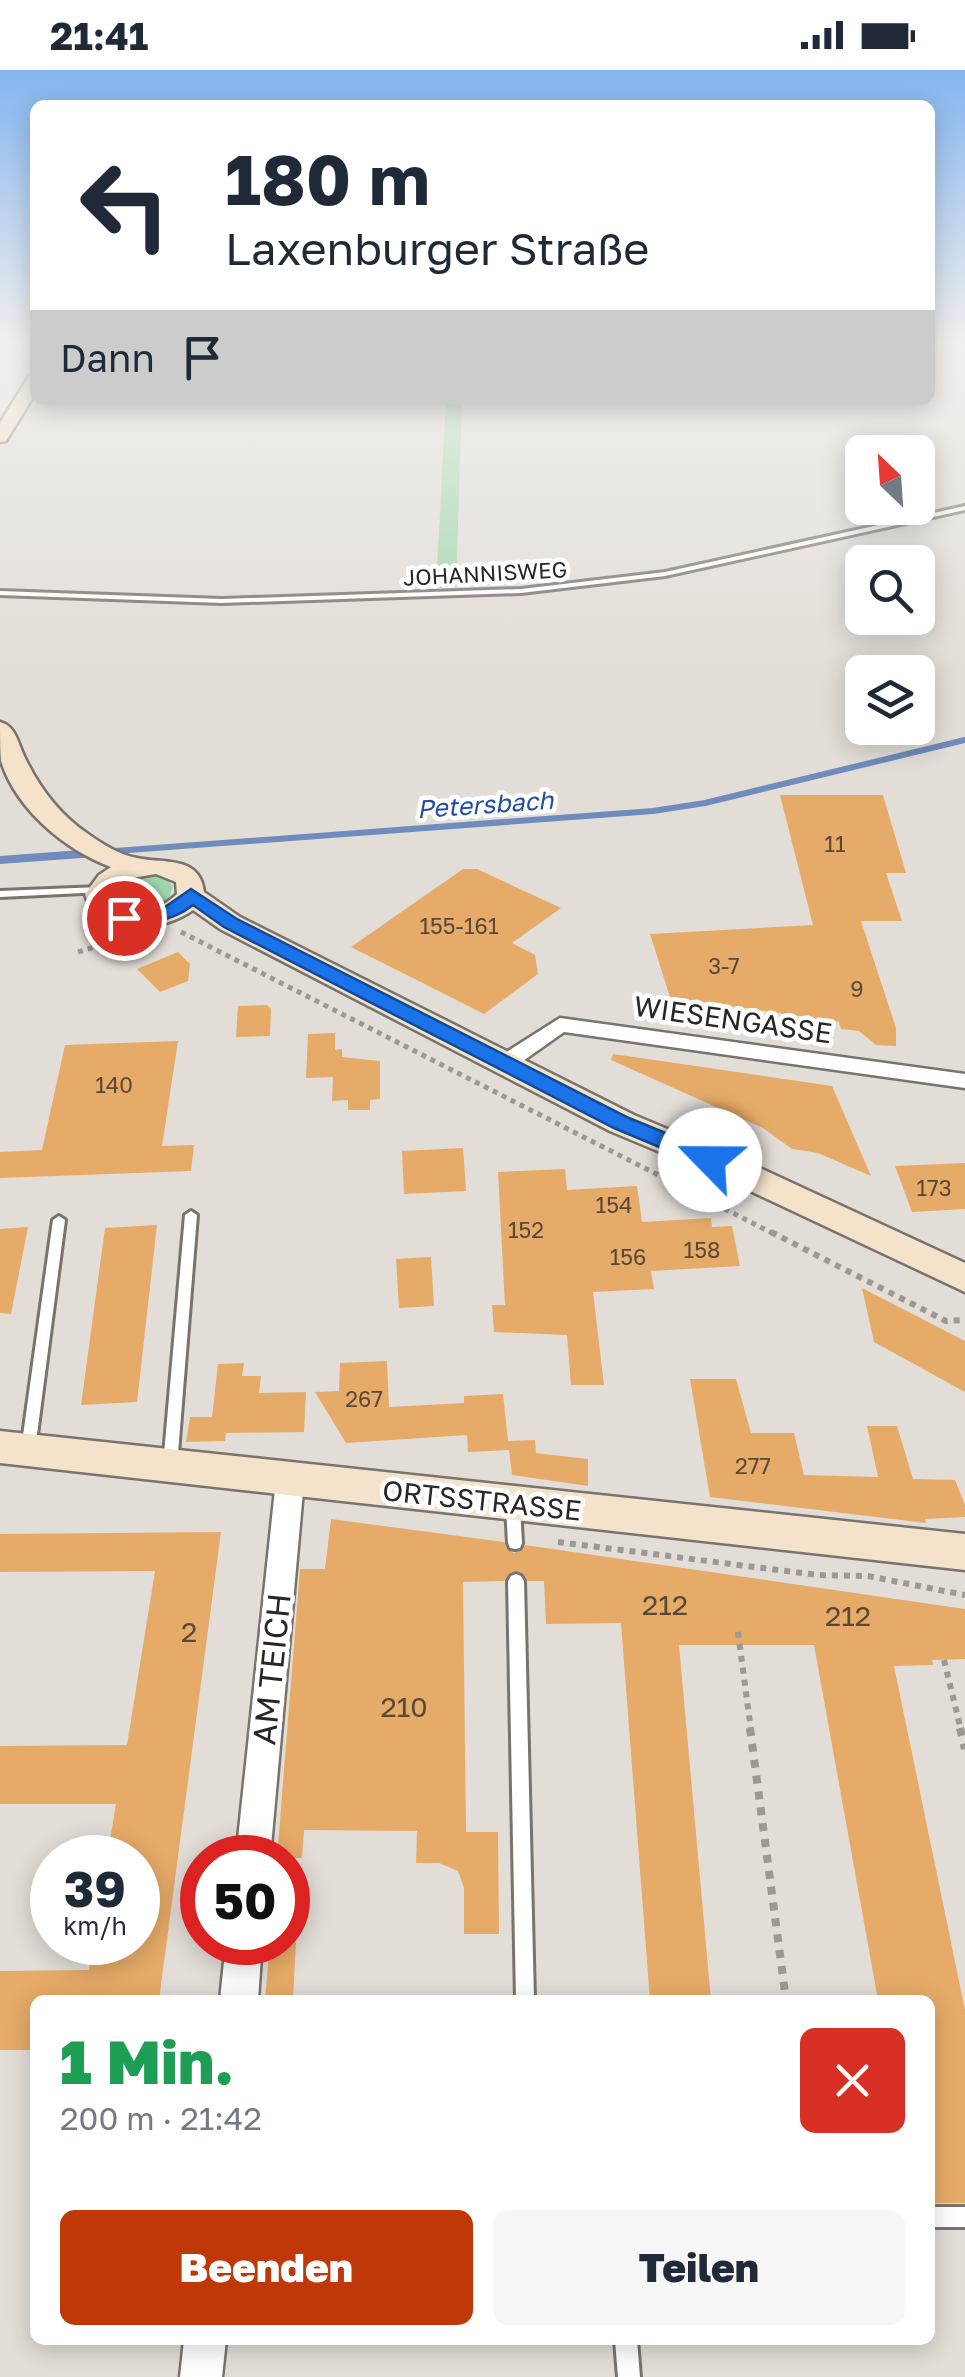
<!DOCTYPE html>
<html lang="de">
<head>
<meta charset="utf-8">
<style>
	:root { --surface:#fff; --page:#f6f6f7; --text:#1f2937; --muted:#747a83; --accent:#c03708 }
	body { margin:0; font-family:"Golos Text",sans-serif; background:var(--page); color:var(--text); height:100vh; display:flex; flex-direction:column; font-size:38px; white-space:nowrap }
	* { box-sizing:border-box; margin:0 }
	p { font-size:32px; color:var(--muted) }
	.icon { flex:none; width:55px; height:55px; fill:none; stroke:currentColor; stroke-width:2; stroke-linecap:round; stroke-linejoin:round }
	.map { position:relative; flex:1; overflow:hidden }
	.side { position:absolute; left:30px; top:1925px; width:905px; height:350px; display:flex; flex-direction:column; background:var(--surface); border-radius:15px; box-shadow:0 5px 25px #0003 }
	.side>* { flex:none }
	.banner { position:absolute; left:30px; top:30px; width:905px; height:305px; border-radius:15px; box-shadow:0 5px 25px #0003; background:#fff; color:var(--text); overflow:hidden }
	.needle { width:65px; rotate:335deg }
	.buttons { position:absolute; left:845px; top:365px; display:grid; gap:20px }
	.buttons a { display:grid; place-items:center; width:90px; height:90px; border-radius:15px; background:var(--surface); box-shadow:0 5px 25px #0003; font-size:50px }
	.speed { position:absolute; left:30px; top:1765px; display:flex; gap:20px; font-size:50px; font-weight:700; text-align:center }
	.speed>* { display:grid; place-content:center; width:130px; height:130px; border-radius:50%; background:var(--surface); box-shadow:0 5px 25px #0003; line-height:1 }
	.speed small { font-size:25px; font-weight:400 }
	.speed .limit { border:15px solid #d22; background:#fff; color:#111 }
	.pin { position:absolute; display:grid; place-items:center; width:85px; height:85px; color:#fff; margin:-42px; border:5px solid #fff; border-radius:50%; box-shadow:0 2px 10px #0007 }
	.me { position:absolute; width:110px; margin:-55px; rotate:293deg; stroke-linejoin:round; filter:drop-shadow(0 0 8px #0008) }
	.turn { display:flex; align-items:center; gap:35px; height:210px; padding:0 30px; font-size:45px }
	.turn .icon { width:130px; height:130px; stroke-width:2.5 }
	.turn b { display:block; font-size:70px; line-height:85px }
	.then { display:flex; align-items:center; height:95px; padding:0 30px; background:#0003; gap:20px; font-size:38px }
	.round { display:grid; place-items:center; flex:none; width:105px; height:105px; border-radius:15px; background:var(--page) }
	.overview { display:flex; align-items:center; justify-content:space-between; height:170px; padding:0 30px }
	h1 { font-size:60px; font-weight:800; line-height:75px; color:#1e9e55 }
	.button { display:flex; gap:20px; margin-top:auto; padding:20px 30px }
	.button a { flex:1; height:115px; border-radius:15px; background:var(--accent); color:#fff; font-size:40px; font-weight:800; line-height:115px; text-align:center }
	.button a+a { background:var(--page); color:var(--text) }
	.status { display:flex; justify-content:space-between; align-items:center; height:70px; padding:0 50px; background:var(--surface); direction:ltr }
	.status svg { height:28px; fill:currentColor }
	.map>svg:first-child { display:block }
	.green { fill:#9fd7aa }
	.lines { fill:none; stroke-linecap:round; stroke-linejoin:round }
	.stream-far1 { stroke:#6f8cbc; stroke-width:6 }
	.stream { stroke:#6f8cbc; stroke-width:8 }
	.building { fill:#e6ab68 }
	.lane-casing { stroke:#78736d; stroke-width:6 }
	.street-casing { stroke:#78736d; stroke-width:5 }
	.secondary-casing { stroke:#78736d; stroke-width:5 }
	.path-far2 { stroke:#9c9893; stroke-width:5; stroke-dasharray:5 5; stroke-linecap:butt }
	.path-far1 { stroke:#9c9893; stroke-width:6; stroke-dasharray:6 6; stroke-linecap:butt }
	.path { stroke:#9c9893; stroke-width:8; stroke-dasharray:8 8; stroke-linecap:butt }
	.lane { fill:#fff; fill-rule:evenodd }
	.street { fill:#fff; fill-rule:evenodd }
	.secondary { fill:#f4e2cb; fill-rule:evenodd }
	.route { fill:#1a73e8; stroke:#114b97; stroke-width:2.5 }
	.labels { text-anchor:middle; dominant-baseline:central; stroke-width:9; stroke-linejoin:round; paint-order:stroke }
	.far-street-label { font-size:22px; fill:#292725; stroke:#fff }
	.number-label { font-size:22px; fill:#584836 }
	.far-water-label { font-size:25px; font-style:italic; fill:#204f9f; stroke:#fff }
	.street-label { font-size:28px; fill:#292725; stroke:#fff }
	.near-number-label { font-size:28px; fill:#584836 }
	.near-street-label { font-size:32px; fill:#292725; stroke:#fff }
</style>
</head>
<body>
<div class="status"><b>21:41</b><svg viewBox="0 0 49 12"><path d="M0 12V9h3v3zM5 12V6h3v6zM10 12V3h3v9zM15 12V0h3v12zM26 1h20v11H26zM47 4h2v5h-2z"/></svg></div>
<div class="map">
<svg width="965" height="2307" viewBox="0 0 965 2307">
	<rect width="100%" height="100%" fill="#e3ddd7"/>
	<path class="green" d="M446 330H462L456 517 436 518Z
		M149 806 164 808 173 816 169 829C153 839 133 842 119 829L124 813Z"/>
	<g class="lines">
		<path class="stream-far1" d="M61 785 653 741 705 733 965 670"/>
		<path class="stream" d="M0 790 95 783"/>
	</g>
	<path class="building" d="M780 725H883L906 803H886L902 851H861L896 958V976L876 975 859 961 841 959 839 952 670 927 650 864 813 855Z
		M463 799H477L561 838 512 873 535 885 538 904 484 944 351 877Z
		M178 882 190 894 188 911 160 922 137 899Z
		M267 935 271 939 270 966 236 967 238 936Z
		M335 963V980L342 979V987L380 991V1029L370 1030V1040H348V1030L332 1031 333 1007 306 1008 308 964Z
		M178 971 162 1076 194 1075 191 1101 0 1108V1082L42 1080 65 975Z
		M613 984 832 1016 871 1106 818 1083 792 1079 763 1058 611 990Z
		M463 1078 466 1121 404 1124 402 1081Z
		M965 1093V1139L912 1142 895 1096Z
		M565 1099 567 1120 637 1116 642 1152 711 1148 712 1157 732 1156 740 1196 651 1201 654 1219 593 1222 604 1315H571L567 1265 494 1262 492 1235H505L498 1102Z
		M157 1155 137 1332 81 1335 105 1158Z
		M28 1157 11 1244 0 1243V1159Z
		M431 1187 434 1236 399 1238 396 1189Z
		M862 1218 965 1271V1322L874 1272Z
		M387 1291 389 1337 464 1333V1326L503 1324 509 1380 468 1382 467 1365 346 1373 315 1322 339 1321 340 1293Z
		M244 1293 242 1306H261L259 1323 306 1322 304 1362 226 1363 225 1371 186 1372 190 1347H212L218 1294Z
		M690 1309H736L751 1363H794L804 1405 878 1407 867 1356H897L913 1409 955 1410 965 1435V1447L925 1449 926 1453 710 1427Z
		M535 1370 536 1383 588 1389V1416L512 1405 508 1371Z
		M331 1449 504 1472 507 1479 514 1483 525 1475 965 1539V1589L932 1590 933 1595 894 1596 965 1940V2133H930V1930H878L814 1575H679L711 1930H650L621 1553 546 1554 544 1511H528L517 1501 510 1503 504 1511 463 1512 466 1762H498L499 1864H464V1818L458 1801 439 1793H416L417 1761 304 1760 302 1788H277L300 1499H325Z
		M221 1462 159 1930H35V1980H0V1901L89 1900 93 1872H138V1788H107L116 1734H0V1676L127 1675 155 1501 0 1502V1464Z
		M270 1872H296L293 1930H265Z"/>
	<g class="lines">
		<g class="lane-casing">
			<path id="lane" d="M965 436V440L665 506 521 523 222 533 0 525V521L222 529 521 519 665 502Z
				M100 817 104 818V822L0 827V821Z
				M191 1141 197 1145 177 1396 175 1400 170 1402 165 1400 163 1396 185 1145Z
				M59 1146 65 1150 35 1380 33 1384 28 1386 23 1384 21 1380 53 1150Z
				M513 1430 518 1432 520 1436 522 1473 520 1478 515 1479 510 1478 508 1473 506 1436 508 1432Z
				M516 1504 521 1506 524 1511 534 1930H516L508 1511 511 1506Z
				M930 2137H965V2157H930Z
				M615 2270H637L640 2307H618Z"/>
		</g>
		<g class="street-casing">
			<path id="street" d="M560 948 965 1004V1018L564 962 513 998H497L494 993 497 988Z
				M290 1398 300 1401 304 1410 270 1788H236L276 1410 280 1401Z
				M226 1872H262L258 1930H220Z
				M184 2270H226L222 2307H180Z"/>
		</g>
		<g class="secondary-casing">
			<path id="secondary" d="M35 305V324L6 371 0 372V353L29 306Z
				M0 652C16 656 18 674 25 688 40 719 60 745 88 764 102 774 120 785 137 788 163 794 200 785 204 822L240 847 634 1045 751 1094 965 1193V1222L727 1110 610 1061 220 859 193 840C163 862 96 870 85 824L99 805 111 797C65 780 16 739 1 691 0 679 0 664 0 652ZM156 804 176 812 177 824C159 841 137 847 115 832L113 824 132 808Z
				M0 1361 965 1464V1500L0 1393Z"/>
		</g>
		<path class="path-far2" d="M181 862 776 1165
			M78 882 119 870"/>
		<path class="path-far1" d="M771 1162 946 1251 965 1250
			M558 1472 818 1505 868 1506 965 1525
			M738 1562 751 1660
			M944 1590 961 1660"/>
		<path class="path" d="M750 1658 786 1930
			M960 1658 965 1679"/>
		<use href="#lane" class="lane"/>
		<use href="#street" class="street"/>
		<use href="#secondary" class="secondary"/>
	</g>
	<linearGradient id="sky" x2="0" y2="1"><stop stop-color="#83b5f0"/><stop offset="0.46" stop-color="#f2f0ed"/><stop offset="1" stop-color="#f2f0ed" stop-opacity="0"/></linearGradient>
	<rect width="965" height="595" fill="url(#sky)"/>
	<path class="route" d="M191 819 237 849 629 1048 717 1084 720 1090 710 1097 702 1095 614 1058 224 857 193 835C176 849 134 862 115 848L124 842 162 839Z"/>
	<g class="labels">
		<g class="far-street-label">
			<text transform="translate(485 503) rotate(-3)">JOHANNISWEG</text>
		</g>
		<g class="number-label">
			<text x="835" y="773">11</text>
			<text x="459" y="855">155-161</text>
			<text x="724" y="895">3-7</text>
			<text x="857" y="918">9</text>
			<text x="114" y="1014">140</text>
			<text x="934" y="1117">173</text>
			<text x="614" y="1134">154</text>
			<text x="526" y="1159">152</text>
			<text x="702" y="1179">158</text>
			<text x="628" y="1186">156</text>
			<text x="364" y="1328">267</text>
			<text x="753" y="1395">277</text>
		</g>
		<g class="far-water-label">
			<text transform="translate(485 734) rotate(-4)">Petersbach</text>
		</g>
		<g class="street-label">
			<text transform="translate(733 949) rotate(8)">WIESENGASSE</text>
			<text transform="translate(482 1430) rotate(6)">ORTSSTRASSE</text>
		</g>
		<g class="near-number-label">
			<text x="665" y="1534">212</text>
			<text x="848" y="1545">212</text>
			<text x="189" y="1561">2</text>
			<text x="404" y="1636">210</text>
		</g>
		<g class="near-street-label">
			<text transform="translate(271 1599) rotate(-84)">AM TEICH</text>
		</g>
	</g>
</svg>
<div class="buttons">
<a><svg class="needle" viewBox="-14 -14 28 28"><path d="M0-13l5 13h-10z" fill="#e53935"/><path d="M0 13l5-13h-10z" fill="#747a83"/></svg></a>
<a><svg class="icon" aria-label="search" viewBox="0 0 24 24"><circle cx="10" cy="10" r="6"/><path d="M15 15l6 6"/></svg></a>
<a><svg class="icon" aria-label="layers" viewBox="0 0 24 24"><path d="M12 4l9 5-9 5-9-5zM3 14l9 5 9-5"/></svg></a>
</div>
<div class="speed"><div>39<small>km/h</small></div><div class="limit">50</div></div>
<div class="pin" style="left:124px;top:848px;background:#d93025"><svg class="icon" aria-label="arrive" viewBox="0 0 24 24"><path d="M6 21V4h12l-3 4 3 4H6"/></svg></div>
<svg class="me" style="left:710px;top:1090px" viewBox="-20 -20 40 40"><circle r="19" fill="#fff"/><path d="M0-13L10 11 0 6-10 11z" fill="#1a73e8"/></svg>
<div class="banner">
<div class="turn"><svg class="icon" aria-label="left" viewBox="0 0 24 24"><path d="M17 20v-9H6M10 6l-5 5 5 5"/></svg><div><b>180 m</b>Laxenburger Straße</div></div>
<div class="then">Dann<svg class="icon" aria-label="arrive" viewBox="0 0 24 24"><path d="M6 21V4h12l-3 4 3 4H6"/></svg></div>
</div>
<section class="side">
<div class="overview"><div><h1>1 Min.</h1><p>200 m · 21:42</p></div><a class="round" style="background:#d93025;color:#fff"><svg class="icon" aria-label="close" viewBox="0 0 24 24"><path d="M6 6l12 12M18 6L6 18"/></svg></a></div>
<div class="button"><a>Beenden</a><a>Teilen</a></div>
</section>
</div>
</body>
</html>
